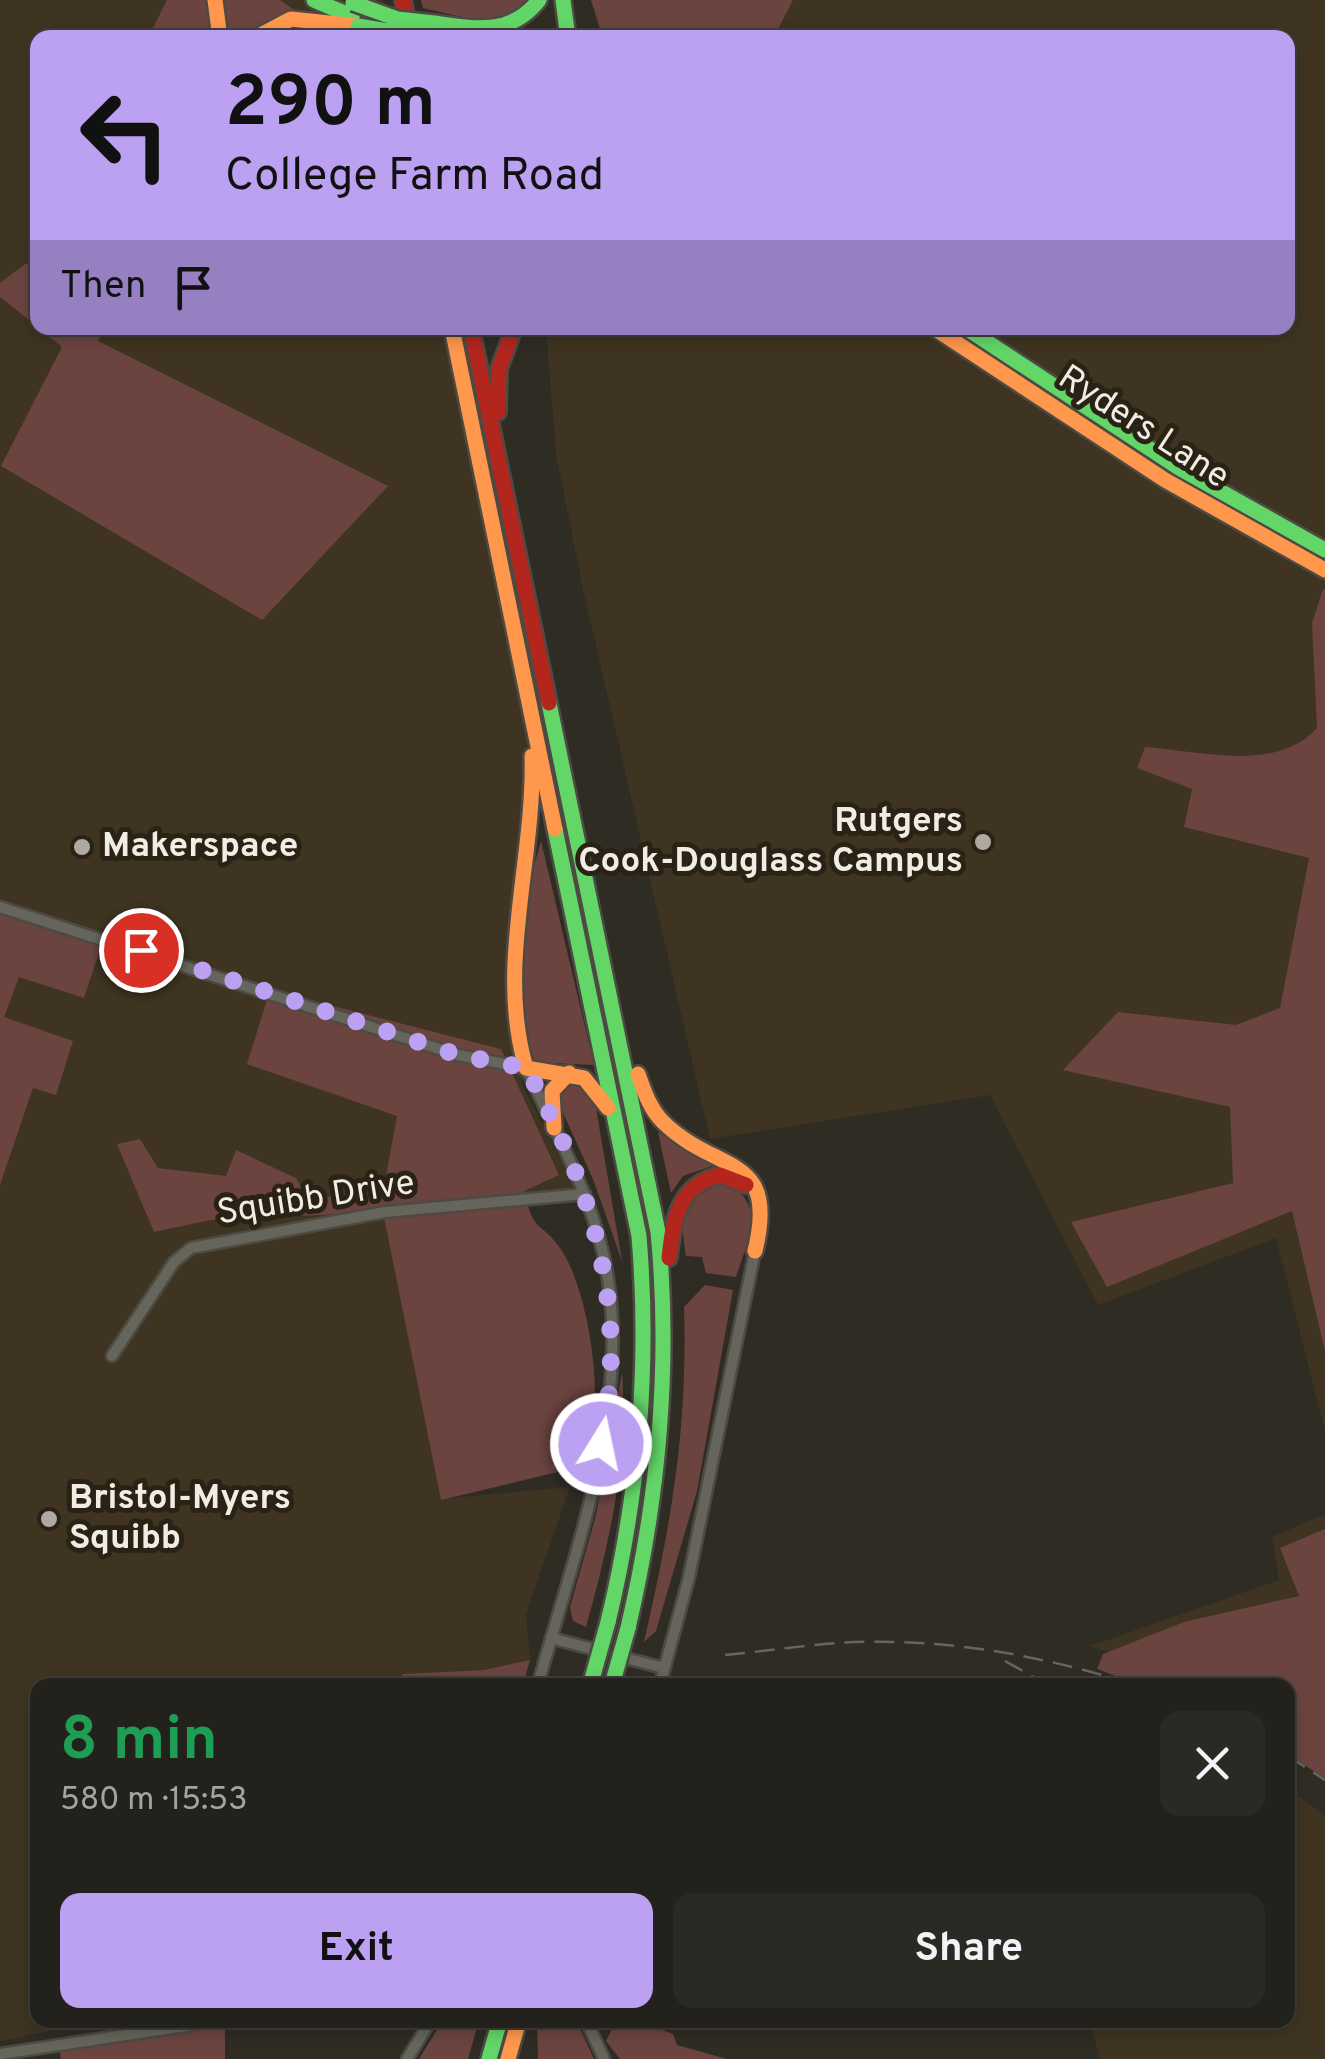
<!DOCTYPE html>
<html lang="en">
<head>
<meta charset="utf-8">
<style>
	:root { --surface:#23211b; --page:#2b2924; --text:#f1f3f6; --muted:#a3a3a3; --line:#403e3a; --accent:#bca0f2 }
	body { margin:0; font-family:Overpass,sans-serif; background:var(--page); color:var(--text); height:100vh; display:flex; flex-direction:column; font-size:38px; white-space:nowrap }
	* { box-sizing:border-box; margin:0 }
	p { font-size:32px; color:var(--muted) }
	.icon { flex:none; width:55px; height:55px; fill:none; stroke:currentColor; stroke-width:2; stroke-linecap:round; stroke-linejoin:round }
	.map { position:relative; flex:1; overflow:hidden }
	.drawer { position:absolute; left:30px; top:1678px; width:1265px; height:350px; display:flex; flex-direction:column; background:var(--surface); border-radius:20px; box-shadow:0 5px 15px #0003,0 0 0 2px var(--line) }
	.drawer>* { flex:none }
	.hud { position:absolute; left:30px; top:30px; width:1265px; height:305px; border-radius:20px; box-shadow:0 5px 15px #0003,0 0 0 2px var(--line); background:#bca0f2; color:#111; overflow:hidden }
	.pin { position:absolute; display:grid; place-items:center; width:85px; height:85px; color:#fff; margin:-42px; border:5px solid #fff; border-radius:50%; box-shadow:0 2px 10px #0007 }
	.me { position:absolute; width:110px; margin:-55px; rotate:10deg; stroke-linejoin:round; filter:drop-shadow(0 0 8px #0008) }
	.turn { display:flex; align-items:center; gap:35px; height:210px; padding:0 30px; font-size:45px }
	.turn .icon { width:130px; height:130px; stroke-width:2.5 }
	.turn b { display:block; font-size:70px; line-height:85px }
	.then { display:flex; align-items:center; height:95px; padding:0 30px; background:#0003; gap:20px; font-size:38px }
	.round { display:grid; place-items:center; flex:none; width:105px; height:105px; border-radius:20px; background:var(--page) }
	.head { display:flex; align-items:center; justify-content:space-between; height:170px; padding:0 30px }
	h1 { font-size:60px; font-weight:700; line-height:75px; color:#1e9e55 }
	.cta { display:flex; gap:20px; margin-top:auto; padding:20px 30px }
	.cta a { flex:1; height:115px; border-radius:20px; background:var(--accent); color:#111; font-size:40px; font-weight:700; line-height:115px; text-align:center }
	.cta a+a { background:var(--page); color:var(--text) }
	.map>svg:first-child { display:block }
	.built { fill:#3e3421 }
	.green { fill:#6b4440 }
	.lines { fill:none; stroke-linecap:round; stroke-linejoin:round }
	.street-casing { stroke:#4d4a44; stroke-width:15 }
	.fast-casing { stroke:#4d4a44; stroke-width:20 }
	.slow-casing { stroke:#4d4a44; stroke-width:20 }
	.jam-casing { stroke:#4d4a44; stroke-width:20 }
	.street { stroke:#65655b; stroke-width:10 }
	.fast { stroke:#63d668; stroke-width:15 }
	.slow { stroke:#ff974d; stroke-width:15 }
	.jam { stroke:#b3261e; stroke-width:15 }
	.rail { stroke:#66655e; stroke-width:2.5; stroke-dasharray:20 10; stroke-linecap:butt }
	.fast-bridge-casing { stroke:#4d4a44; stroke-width:20; stroke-linecap:butt }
	.fast-bridge { stroke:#63d668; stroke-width:15 }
	.route { stroke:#bca0f2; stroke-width:18; stroke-dasharray:0 32.4 }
	.poi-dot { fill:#aea9a1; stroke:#2a2315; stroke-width:4 }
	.labels { text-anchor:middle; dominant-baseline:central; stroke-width:10; stroke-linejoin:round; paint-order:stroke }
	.street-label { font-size:35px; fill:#f2ede4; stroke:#2a2315 }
	.poi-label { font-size:35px; font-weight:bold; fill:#f2ede4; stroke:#2a2315; text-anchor:start }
</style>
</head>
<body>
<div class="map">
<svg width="1325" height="2059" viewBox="0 0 1325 2059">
	<rect width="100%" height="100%" fill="#2f2c24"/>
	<path class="built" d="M0 0H383L390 37 38 38V328H452L533 774 522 1084 579 1194 400 1210 441 1499 570 1487 526 1614 530 1660 484 1670 403 1674 404 1685H38V2020H103L0 2041Z
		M591 0H1325V1431L1276 1238 1098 1305 990 1095 710 1139 583 589 556 454 547 340 551 328H1288V38L603 37Z
		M1325 1514V1745L1288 1685H1204L1090 1646 1279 1580 1272 1537Z
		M1288 1789 1325 1815V2059H1100L1090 2020H1288Z"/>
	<path class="green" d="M167 0H280L306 18 356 37 148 38Z
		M421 0H529C500 31 459 16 423 8Z
		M591 0H793L774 37 603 38Z
		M37 263H38V327L0 297V283L25 264Z
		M38 328H106L98 341 388 486 262 620 1 466 62 347Z
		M1323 589 1325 590V1351L1292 1211 1107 1287 1071 1222 1233 1183 1230 1107 1063 1070 1118 1012 1236 1025 1280 1008 1309 858 1184 827 1192 789 1137 768 1145 747C1200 751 1277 773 1317 728L1312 623Z
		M541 841 594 1065 532 1062 519 1000 529 884Z
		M0 905 105 934 84 998 19 977 4 1017 73 1041 56 1095 33 1088 0 1185Z
		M270 990 501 1049 559 1175 524 1191C535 1237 539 1218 560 1248 585 1282 602 1381 592 1422 588 1439 576 1455 566 1470L441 1500 383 1212 211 1220 154 1232 117 1144 140 1139 158 1168 226 1176 236 1150 296 1178 309 1200 384 1187 397 1116 247 1064Z
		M568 1083 581 1085 595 1102 622 1261 593 1179 560 1106 559 1090Z
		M658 1132 712 1166 683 1176 671 1193Z
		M730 1184C768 1211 747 1240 736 1277L706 1273 702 1257 686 1256C679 1212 679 1188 730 1184Z
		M705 1285 733 1290 697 1491 656 1631 644 1642C671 1524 688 1429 684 1307Z
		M622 1373C629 1458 609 1545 586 1627L573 1621 570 1607 596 1515Z
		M1325 1529V1778L1288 1755V1685H1139L1097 1669 1103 1654 1184 1622 1299 1596 1280 1548Z
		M530 1660 523 1685H404L402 1674 484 1670Z
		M196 2020H225V2059H61L59 2045Z
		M443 2020H479L468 2059H419Z
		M576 2020 594 2059H538L537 2020Z
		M642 2022 673 2034 677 2045 727 2059H620L606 2041 612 2029Z"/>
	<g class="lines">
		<g class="street-casing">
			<path id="street" d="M0 907 458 1055 526 1068 547 1112
				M112 1356 174 1262 191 1248 385 1212 585 1194
				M551 1638 600 1651
				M617 1656 664 1668
				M538 1685C573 1555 629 1415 608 1279 600 1225 578 1176 554 1127
				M660 1685 689 1577 755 1251
				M586 2020 604 2059
				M0 2054 192 2025 196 2020
				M407 2059 431 2020"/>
		</g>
		<g class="fast-casing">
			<path id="fast" d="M314 0 356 18
				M563 0 568 38
				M434 23C475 29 511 36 539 0
				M966 328 1179 468 1325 550
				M549 703 658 1232C671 1367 659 1496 628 1628
				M555 829 639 1236C650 1368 639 1494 608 1622
				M489 2059 500 2020"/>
		</g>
		<g class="slow-casing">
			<path id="slow" d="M215 0 220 38
				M255 38 291 19 358 26
				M452 328 555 829
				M934 328 1165 480 1325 570
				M532 756C535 860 496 966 526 1068L584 1078 608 1108
				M638 1074C644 1091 650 1109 663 1122 717 1175 779 1152 755 1251
				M554 1128 552 1091 569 1073
				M508 2059 519 2020"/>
		</g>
		<g class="jam-casing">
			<path id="jam" d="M403 0 411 38
				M471 328 549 703
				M498 412 499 369 514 328
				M669 1258C673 1220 678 1185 720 1175L746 1185"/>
		</g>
		<use href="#street" class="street"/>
		<use href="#fast" class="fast"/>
		<use href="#slow" class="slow"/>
		<use href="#jam" class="jam"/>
		<path class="rail" d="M725 1655C768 1651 812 1644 855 1642 950 1639 1045 1656 1135 1685
			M1005 1661 1048 1685
			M1288 1756 1325 1780"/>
		<g class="fast-bridge-casing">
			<path id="fast-bridge" d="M353 3 406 22
				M397 19 434 23
				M358 26 399 33
				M592 1679 608 1622
				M612 1685 628 1628"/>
		</g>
		<use href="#fast-bridge" class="fast-bridge"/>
	</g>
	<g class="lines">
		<path class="route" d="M141 950 458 1055 526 1068C592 1186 630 1309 601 1444"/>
	</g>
	<g class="poi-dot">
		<circle cx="983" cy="842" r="10"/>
		<circle cx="82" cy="847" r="10"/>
		<circle cx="49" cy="1519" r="10"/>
	</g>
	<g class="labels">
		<g class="street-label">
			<text transform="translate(1143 428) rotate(33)">Ryders Lane</text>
			<text transform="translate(316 1199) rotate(-9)">Squibb Drive</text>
		</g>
		<g class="poi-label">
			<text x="963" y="822" text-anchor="end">Rutgers<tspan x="963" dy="40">Cook-Douglass Campus</tspan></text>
			<text x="102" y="847">Makerspace</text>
			<text x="69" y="1499">Bristol-Myers<tspan x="69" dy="40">Squibb</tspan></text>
		</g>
	</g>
</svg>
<div class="pin" style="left:141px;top:950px;background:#d93025"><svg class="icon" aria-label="arrive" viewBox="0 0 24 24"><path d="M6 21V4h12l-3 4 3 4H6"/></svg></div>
<svg class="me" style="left:601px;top:1444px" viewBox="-20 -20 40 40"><circle r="17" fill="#bca0f2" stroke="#fff" stroke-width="3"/><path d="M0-11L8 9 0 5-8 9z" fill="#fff"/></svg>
<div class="hud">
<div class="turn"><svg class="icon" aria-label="left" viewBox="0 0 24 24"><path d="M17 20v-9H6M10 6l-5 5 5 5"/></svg><div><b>290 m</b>College Farm Road</div></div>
<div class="then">Then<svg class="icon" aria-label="arrive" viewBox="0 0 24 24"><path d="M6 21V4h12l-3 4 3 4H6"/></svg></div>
</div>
<section class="drawer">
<div class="head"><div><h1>8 min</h1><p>580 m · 15:53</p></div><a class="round"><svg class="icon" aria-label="close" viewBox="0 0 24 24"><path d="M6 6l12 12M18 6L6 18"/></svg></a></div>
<div class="cta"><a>Exit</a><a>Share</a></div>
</section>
</div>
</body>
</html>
